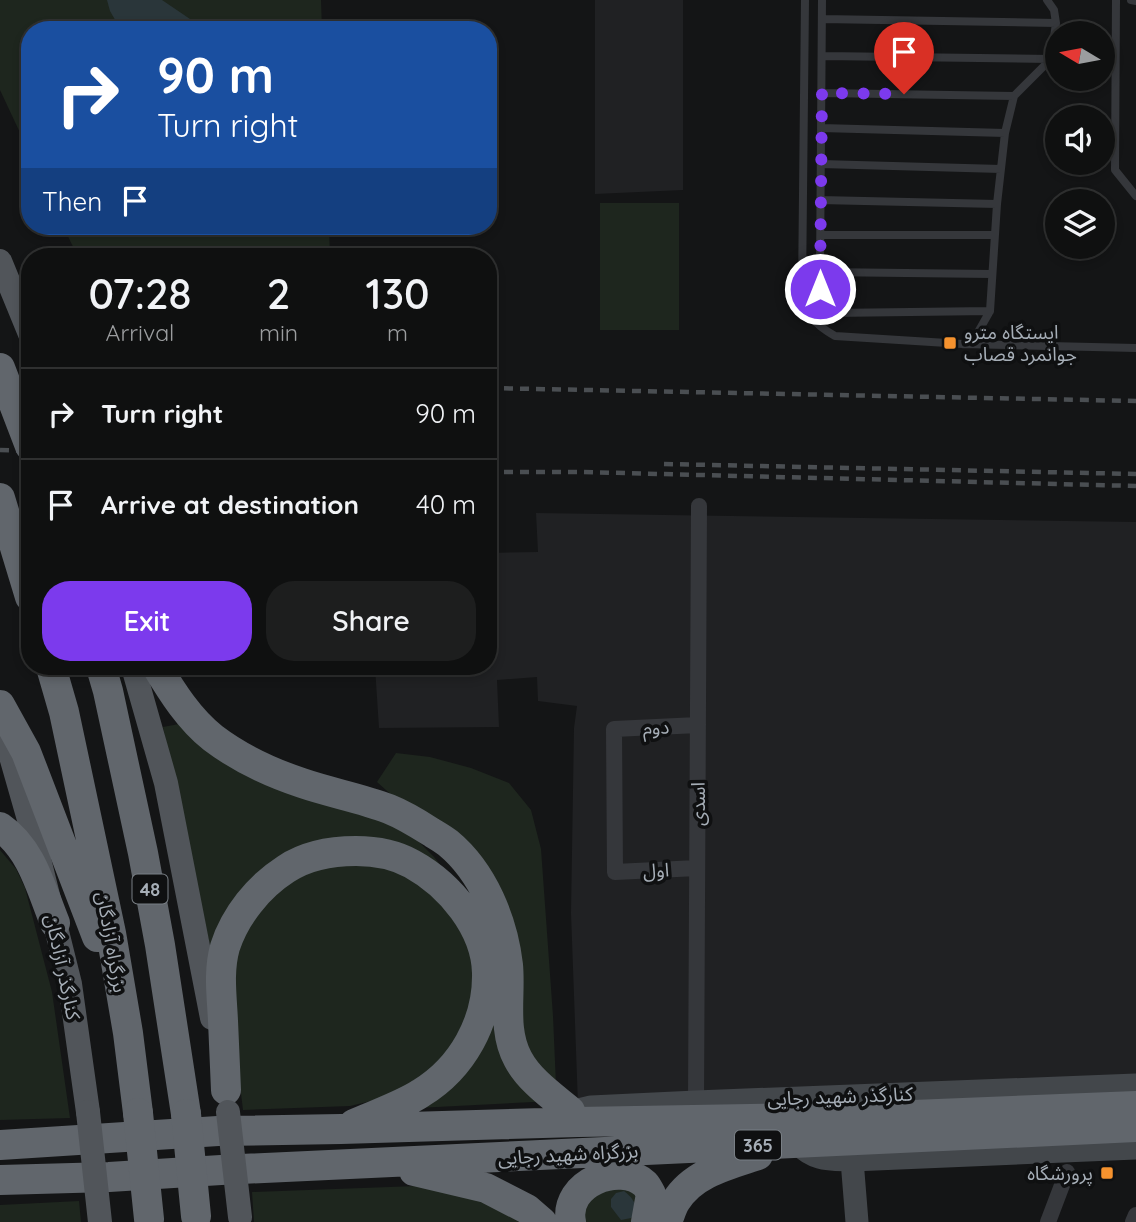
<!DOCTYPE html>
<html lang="en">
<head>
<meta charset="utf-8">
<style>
	:root { --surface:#0f1010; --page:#1d1e1e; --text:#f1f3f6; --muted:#9b9d9f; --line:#2f3030; --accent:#7c3aed }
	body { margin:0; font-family:Quicksand,"Noto Sans Arabic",sans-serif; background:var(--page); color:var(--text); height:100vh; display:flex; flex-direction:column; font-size:26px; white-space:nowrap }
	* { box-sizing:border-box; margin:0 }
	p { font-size:23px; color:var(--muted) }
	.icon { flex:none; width:38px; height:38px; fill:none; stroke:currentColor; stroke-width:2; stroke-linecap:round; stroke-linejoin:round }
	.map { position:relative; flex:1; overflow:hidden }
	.side { position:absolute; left:21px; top:248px; width:476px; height:427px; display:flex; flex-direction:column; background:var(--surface); border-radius:28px; box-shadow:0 4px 10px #0003,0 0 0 2px var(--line) }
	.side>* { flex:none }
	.banner { position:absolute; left:21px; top:21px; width:476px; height:214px; border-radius:28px; box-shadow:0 4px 10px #0003,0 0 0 2px var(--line); background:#1a4fa0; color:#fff; overflow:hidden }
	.needle { width:46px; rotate:280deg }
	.buttons { position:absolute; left:1045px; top:21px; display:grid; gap:14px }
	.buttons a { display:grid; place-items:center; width:70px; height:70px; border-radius:50%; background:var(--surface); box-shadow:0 4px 10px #0003,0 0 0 2px var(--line); font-size:35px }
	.pin { position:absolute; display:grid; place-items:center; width:60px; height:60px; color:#fff; margin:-72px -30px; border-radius:50% 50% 50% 0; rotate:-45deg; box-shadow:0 0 7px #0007 }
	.pin .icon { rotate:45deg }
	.me { position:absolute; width:77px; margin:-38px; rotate:0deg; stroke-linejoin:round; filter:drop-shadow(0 0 5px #0008) }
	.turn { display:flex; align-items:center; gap:24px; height:147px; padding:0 21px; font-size:32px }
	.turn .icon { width:91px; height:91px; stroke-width:2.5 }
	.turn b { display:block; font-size:49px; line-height:60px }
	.then { display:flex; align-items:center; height:66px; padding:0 21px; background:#0003; gap:14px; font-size:26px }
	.eta { display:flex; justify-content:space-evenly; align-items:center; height:119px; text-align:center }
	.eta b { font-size:42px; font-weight:600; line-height:49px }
	.button { display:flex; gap:14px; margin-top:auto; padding:14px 21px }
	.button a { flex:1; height:80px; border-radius:28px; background:var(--accent); color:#fff; font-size:28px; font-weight:600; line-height:80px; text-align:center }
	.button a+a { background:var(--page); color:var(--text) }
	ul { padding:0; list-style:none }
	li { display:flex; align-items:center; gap:21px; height:91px; padding:0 21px; border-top:2px solid var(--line) }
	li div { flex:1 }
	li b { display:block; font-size:26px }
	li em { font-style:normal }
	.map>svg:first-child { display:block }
	.built { fill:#202123 }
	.green { fill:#1e261e }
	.water { fill:#2a363a }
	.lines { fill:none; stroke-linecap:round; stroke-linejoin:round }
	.lane { stroke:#35373b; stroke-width:8 }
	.street { stroke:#35373b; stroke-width:16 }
	.secondary { stroke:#43474b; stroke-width:23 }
	.primary { stroke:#51555a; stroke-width:24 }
	.highway { stroke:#61666c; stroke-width:30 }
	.rail { stroke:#4a4e52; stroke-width:4.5; stroke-dasharray:9 7; stroke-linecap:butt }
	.primary-bridge { stroke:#51555a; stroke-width:24 }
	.highway-bridge { stroke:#61666c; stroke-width:30 }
	.route { stroke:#7c3aed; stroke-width:12; stroke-dasharray:0 21.6 }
	.poi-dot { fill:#f5922e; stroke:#0f1011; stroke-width:2.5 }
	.labels { text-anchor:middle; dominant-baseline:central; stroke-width:7; stroke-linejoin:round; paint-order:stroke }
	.shield { fill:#0f1011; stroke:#797f85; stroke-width:2 }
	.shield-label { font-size:18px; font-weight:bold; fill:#a6aeb7 }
	.poi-label { font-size:19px; fill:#a6aeb7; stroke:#0f1011; text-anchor:start }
	.street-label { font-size:19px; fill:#a6aeb7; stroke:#0f1011 }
</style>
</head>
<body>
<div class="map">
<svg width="1136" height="1222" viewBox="0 0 1136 1222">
	<rect width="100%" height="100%" fill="#141516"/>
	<path class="built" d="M595 0H683V190L595 194Z
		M536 513 1136 522V1079L578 1105 571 913 574 728 577 706 538 701 537 677 497 680 499 727 379 728 375 667H488V553L538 552Z"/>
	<path class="green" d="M0 0H321L322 30H30V154L0 90Z
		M600 203H679V330H600Z
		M63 226H329L330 257H78Z
		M179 724 413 836 434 857 445 871 296 855 215 969 163 727Z
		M396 753 430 757 471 768 509 783 531 810 541 849 553 1016 556 1085 522 1048 510 931 405 807 377 782Z
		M0 850 16 869 25 888 52 992 70 1118 0 1120Z
		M354 862 413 875 463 927 476 978 466 1024 438 1065 388 1097 350 1106 243 1110 228 985 246 922 302 871Z
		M497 987 553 1101 417 1108Z
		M444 1185 530 1222H254L252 1192Z
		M599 1188 637 1189 640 1222H580V1215Z
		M79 1201 81 1222H0V1205Z"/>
	<path class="water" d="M107 0H162L190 19 201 30H121L110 11Z
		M624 1191C632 1197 635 1202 637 1211L631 1218 621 1220 611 1207V1199L616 1193Z"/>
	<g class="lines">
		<path class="lane" d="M805 0 802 292C810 317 812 323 835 336L963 344 1136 348
			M822 0 820 272V289L823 307 831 313 990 311
			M1116 0 1115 170 1136 196
			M1131 0 1136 1
			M822 19 1056 23
			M823 56 1051 59
			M822 93 1014 96
			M821 128 1005 133
			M821 164 1001 169
			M820 200 997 204
			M821 235H995
			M820 272 992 274
			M963 344 977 334 990 311 997 204 1005 133 1014 96 1051 59 1056 23 1054 10 1047 0"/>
		<path class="street" d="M697 868 615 872 614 729 698 725
			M696 1102 699 506
			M1048 1222 1067 1172
			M1133 1222 1136 1215"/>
		<path class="secondary" d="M566 1113 591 1107 696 1102 1136 1085
			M797 1143C815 1161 829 1159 852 1160L1136 1148
			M852 1160 857 1222"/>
		<path class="primary" d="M0 261 30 334
			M133 667 166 783 212 1018
			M2 725 30 823 70 984 88 1112"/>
		<path class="highway" d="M0 498 30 597
			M51 667 64 712 111 933 128 1033 138 1113
			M101 667 108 691 143 853 160 945 186 1114
			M157 667C172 692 189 719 213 738 238 757 272 773 302 783 331 793 361 798 389 809 404 815 417 823 431 832 436 835 443 839 448 843 483 872 503 921 508 965 511 995 502 1030 518 1059 529 1080 552 1096 570 1111
			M0 705 26 752 97 937
			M0 827C32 849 41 889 55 923
			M226 1090C225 1067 224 1044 223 1021 222 997 218 972 225 947 235 916 258 887 286 869 307 855 331 851 356 851 375 851 396 855 412 864 450 885 486 928 487 973 488 1022 462 1068 421 1093 403 1105 374 1115 354 1124
			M0 1145 218 1131 341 1129 578 1122 864 1117 1136 1106
			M414 1171 486 1188 527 1209 542 1222
			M0 1180 109 1177 221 1170 1136 1127
			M571 1222C563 1183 620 1161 645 1184 647 1186 650 1192 651 1194L646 1222
			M667 1222C670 1215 672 1207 676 1201 693 1173 728 1165 758 1155"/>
		<path class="rail" d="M0 383H30
			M488 388 1136 401
			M0 450 30 451
			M664 464 1136 474
			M488 472H582L1136 486"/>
		<path class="primary-bridge" d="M88 1112 100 1222
			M228 1112 240 1217"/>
		<path class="highway-bridge" d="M0 368 30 446
			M138 1113 149 1219
			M186 1114 196 1216"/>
	</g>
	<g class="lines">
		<path class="route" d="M820 289 822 93 904 94"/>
	</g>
	<g class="poi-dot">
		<rect x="943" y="336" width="14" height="14" rx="3.5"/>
		<rect x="1100" y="1166" width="14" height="14" rx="3.5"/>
	</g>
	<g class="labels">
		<g class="shield">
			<rect x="132.5" y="874.5" width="35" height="29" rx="5"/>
			<rect x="735" y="1130.5" width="46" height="29" rx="5"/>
		</g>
		<g class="shield-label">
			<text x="150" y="889">48</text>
			<text x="758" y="1145">365</text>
		</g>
		<g class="poi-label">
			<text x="964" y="332">ایستگاه مترو<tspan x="964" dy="22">جوانمرد قصاب</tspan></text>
			<text x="1093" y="1173" text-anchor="end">پرورشگاه</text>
		</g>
		<g class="street-label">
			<text transform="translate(656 727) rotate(-2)">دوم</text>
			<text transform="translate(698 804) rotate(-90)">اسدی</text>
			<text transform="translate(656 870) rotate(-3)">اول</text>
			<text transform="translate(112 942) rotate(80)">بزرگراه آزادگان</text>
			<text transform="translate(63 967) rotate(78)">کنارگذر آزادگان</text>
			<text transform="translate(840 1096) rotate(-2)">کنارگذر شهید رجایی</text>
			<text transform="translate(568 1154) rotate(-3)">بزرگراه شهید رجایی</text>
		</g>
	</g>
</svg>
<div class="buttons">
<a><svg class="needle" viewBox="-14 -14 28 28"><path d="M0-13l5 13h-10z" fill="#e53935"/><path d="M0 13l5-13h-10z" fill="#9b9d9f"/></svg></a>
<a><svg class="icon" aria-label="sound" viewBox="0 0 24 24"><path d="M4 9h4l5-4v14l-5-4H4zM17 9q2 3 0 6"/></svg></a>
<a><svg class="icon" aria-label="layers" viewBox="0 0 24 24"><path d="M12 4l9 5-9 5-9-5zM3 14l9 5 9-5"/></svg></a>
</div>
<div class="pin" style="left:904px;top:94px;background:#d93025"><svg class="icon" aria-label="arrive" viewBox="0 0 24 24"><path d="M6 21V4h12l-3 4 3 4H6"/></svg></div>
<svg class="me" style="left:820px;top:289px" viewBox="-20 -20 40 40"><circle r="17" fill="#7c3aed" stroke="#fff" stroke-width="3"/><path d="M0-11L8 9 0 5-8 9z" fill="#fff"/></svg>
<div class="banner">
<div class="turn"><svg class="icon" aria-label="right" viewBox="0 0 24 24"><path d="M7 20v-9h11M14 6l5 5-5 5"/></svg><div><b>90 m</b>Turn right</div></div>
<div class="then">Then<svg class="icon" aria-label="arrive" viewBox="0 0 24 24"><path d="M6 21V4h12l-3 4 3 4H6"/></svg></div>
</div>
<section class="side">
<div class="eta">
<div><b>07:28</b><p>Arrival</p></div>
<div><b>2</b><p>min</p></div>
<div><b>130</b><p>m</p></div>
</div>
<ul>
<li><svg class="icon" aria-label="right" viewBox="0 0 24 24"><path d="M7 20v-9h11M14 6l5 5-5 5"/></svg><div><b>Turn right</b></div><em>90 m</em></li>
<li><svg class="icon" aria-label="arrive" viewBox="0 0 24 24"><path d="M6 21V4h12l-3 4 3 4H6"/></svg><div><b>Arrive at destination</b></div><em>40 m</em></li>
</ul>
<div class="button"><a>Exit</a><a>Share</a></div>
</section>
</div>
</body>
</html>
